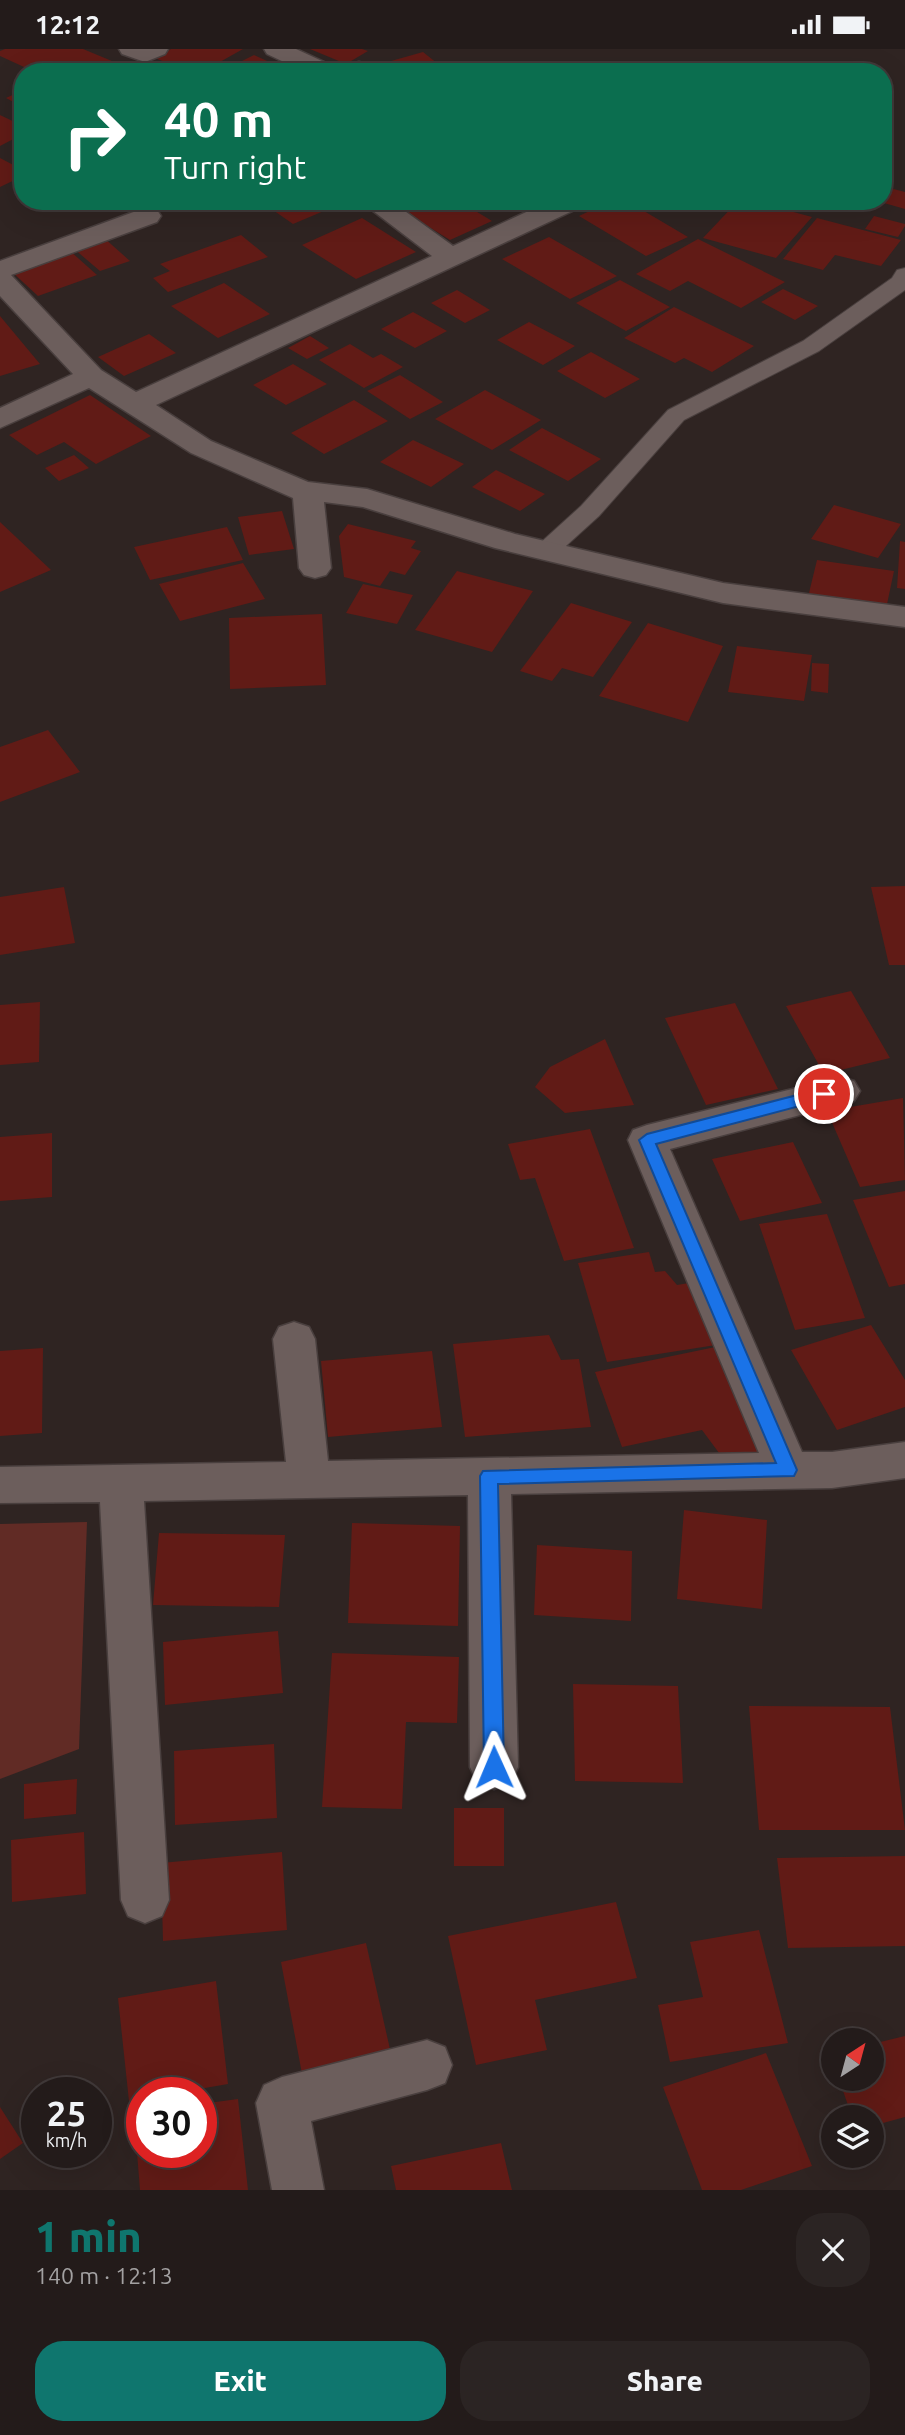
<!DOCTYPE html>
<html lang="en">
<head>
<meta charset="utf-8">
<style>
	:root { --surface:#231b1a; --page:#2b2423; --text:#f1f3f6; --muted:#a3a1a2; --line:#403939; --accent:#0f766e }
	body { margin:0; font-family:Ubuntu,sans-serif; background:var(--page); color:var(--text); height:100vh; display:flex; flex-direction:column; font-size:26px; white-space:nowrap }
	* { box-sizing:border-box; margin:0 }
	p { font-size:23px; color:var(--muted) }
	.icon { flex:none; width:38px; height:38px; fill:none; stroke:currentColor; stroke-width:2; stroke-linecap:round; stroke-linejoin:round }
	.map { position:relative; height:2141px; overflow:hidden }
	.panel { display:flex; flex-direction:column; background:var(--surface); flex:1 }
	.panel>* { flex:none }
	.hud { position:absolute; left:14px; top:14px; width:878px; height:147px; border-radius:28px; box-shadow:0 7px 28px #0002,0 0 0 2px var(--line); background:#0b6e4f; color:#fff; overflow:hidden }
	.needle { width:46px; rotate:36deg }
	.fabs { position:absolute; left:821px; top:1979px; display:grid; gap:14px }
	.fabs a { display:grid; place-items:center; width:63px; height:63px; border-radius:50%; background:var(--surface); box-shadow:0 7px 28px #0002,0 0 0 2px var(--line); font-size:35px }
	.speed { position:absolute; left:21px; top:2028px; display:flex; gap:14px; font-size:35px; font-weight:700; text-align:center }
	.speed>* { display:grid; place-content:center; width:91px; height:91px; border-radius:50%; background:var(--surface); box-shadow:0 7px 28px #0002,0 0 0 2px var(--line); line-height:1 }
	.speed small { font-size:18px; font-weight:400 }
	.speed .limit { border:10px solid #d22; background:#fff; color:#111 }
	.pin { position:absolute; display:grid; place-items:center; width:60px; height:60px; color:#fff; margin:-30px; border:4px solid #fff; border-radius:50%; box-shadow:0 2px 7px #0007 }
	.me { position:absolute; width:77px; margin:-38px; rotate:359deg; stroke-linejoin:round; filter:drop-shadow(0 0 5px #0008) }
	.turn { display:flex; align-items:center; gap:24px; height:147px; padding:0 35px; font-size:32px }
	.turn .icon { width:91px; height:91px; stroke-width:2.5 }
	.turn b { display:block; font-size:49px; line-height:60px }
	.round { display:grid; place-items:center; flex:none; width:74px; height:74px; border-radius:28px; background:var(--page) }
	.overview { display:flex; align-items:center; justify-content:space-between; height:119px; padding:0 35px }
	h1 { font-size:42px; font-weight:800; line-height:52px; color:var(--accent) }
	.action { display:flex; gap:14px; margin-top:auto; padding:14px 35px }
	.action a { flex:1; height:80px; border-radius:28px; background:var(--accent); color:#fff; font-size:28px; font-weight:800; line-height:80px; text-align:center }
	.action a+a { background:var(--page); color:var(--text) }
	.status { display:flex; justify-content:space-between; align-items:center; height:49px; padding:0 35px; background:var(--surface); direction:ltr }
	.status svg { height:19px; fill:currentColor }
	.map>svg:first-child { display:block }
	.green { fill:#612b25 }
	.building { fill:#611b16 }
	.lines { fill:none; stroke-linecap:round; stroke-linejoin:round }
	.lane-casing { stroke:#493f3e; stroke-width:2 }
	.street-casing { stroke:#493f3e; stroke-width:3 }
	.lane { fill:#6c5e5c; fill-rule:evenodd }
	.street { fill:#6c5e5c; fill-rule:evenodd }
	.route { fill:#1a73e8; stroke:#114b97; stroke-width:2 }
</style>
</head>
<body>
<div class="status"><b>12:12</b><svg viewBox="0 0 49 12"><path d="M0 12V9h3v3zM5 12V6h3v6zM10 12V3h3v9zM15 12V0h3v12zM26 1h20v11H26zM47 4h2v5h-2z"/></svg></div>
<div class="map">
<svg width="905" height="2141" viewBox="0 0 905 2141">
	<rect width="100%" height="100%" fill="#2f2422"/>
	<path class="green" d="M87 1473 79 1700 0 1730V1475Z"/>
	<path class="building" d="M5 0H83L124 17 113 23H35L0 7V2Z
		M171 0H243L202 23H189L155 9Z
		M310 0H362L368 2 346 15Z
		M423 3 448 23H395L384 14Z
		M254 6 291 23H220Z
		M23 41V58L6 49Z
		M0 66 23 77V85L0 97Z
		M0 109 23 121V127L0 138Z
		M886 138 905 143V160L884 154Z
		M260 152H329L323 155 331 159 293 175Z
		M397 152H459L492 172 450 191 392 155Z
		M487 152H522L502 161Z
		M611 152H627L688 188 646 207 579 167Z
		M738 152H753L812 168 776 209 703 189Z
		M802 152H840L833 161Z
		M874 167 905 175V177L898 188 865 180Z
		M362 169 416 203 356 230 302 196Z
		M817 169 901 191 881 217 835 206 823 221 783 210Z
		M241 186 268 208 168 243 153 229 170 222 160 215Z
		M103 188 130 212 100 222 73 199Z
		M549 188 617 227 570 250 502 210Z
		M698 190 785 233 741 259 688 232 670 242 636 225Z
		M69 201 97 226 38 247 11 222Z
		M620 231 670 258 626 282 576 254Z
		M224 234 270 265 218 289 171 257Z
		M783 240 818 257 795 271 761 253Z
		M457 241 490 261 465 274 431 254Z
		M674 258 754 297 712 323 684 309 675 314 624 289Z
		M413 263 447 282 415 299 381 280Z
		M0 267 40 315 0 327Z
		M529 273 575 297 543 316 497 291Z
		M149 285 176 304 124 327 98 308Z
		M310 287 329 299 307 310 288 299Z
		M350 295 373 309 381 305 403 318 364 339 319 311Z
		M591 303 640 330 605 349 557 322Z
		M293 315 327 335 286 356 253 336Z
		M400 326 443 353 410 370 367 342Z
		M485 341 541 371 492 401 435 370Z
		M90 346 151 387 96 415 64 393 37 406 9 386Z
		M354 351 388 372 324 405 291 384Z
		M542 379 601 410 568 432 509 401Z
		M413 391 464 415 431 438 380 413Z
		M74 406 89 419 59 432 45 419Z
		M496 421 545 445 520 462 472 438Z
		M834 456 901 475 878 509 811 490Z
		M282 462 294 500 249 506 238 468Z
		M0 473 51 521 0 543Z
		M348 475 416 492 411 499 421 502 405 526 390 522 380 537 344 528 339 487Z
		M227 478 243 511 150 531 134 498Z
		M900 492 905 493V540L897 539Z
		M817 511 894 522 886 560 808 548Z
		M243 514 265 550 180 572 159 535Z
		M457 522 533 542 492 603 415 581Z
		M363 535 413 546 397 575 346 564Z
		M571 554 632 573 593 628 562 619 552 632 520 622Z
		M322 565 326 636 230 640 229 569Z
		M648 574 723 597 688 673 599 647Z
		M737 597 812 606 804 652 728 643Z
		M812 614 829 615 828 644 811 642Z
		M48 681 80 723 0 753V698Z
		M905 837V916H889L871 838Z
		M64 838 75 894 0 906V848Z
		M851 942 890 1009 824 1025 786 957Z
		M40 953 39 1013 0 1016V956Z
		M735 954 778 1040 706 1056 665 969Z
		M605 990 634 1056 565 1064 535 1038 550 1018Z
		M903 1049 905 1131 860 1138 827 1062Z
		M590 1080 634 1199 564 1212 535 1129 520 1131 508 1095Z
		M52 1084V1148L0 1152V1088Z
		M793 1093 822 1154 740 1172 712 1110Z
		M905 1142V1235L889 1238 853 1151Z
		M827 1165 865 1269 795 1281 759 1175Z
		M649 1203 655 1223 665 1222 677 1236 695 1233 716 1296 607 1313 578 1214Z
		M871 1276 905 1331V1358L837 1381 791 1301Z
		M549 1286 561 1311 579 1310 591 1378 465 1388 453 1295Z
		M725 1296 768 1402 725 1412 702 1381 622 1398 595 1323Z
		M43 1299 42 1384 0 1387V1302Z
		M432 1302 442 1378 328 1388 321 1312Z
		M684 1461 767 1471 762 1560 677 1550Z
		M352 1474 460 1477 458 1577 348 1574Z
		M159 1484 285 1486 279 1558 153 1556Z
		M537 1496 632 1502 631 1572 534 1566Z
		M278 1582 283 1644 165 1656 163 1593Z
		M332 1604 459 1608 457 1674 406 1673 402 1760 322 1758Z
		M573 1635 678 1637 683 1734 575 1732Z
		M749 1657 890 1658 905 1781H759Z
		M274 1695 277 1769 175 1776 174 1702Z
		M77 1730 76 1765 24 1770V1735Z
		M454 1759H504V1817H454Z
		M84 1783 86 1845 12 1853 11 1791Z
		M282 1803 287 1881 163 1892 161 1814Z
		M905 1807V1897L788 1899 777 1809Z
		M616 1853 637 1929 535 1951 547 2001 476 2016 448 1887Z
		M759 1881 788 1994 670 2013 658 1956 703 1948 690 1893Z
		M366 1894 392 2009 303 2030 281 1913Z
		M216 1932 228 2035 176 2044H142V2050L129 2052 118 1949Z
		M905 1987V2068L872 2077V2068H852L839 2030H872V1995Z
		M766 2004 812 2117 741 2141H702L663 2038Z
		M238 2050 248 2141H140L134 2066 142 2065V2104H201V2055Z
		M0 2058 23 2094 0 2110Z
		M501 2094 512 2141H396L391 2117Z"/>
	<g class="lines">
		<g class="lane-casing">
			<path id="lane" d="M905 219V241L819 302 684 371 599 467 556 506 547 509 538 506 534 501 538 496 581 457 668 361 803 292 892 229 897 221Z"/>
		</g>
		<g class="street-casing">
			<path id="street" d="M119 0H168L165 5 145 13 122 5Z
				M264 0H296L335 18 338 23H305L267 5Z
				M359 13 368 15 374 23H342L350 15Z
				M360 152H391L453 197 550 152H585L581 158 156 356 211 392 308 433 367 440 515 485 723 534 905 558V578L723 554 495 499 363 458 324 453 331 519 326 526 315 529 304 526 299 519 293 449 191 404 89 339 0 379V359L73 325 0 247V212L139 161 148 159 157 161 161 167 157 173 11 226 101 321 136 343 432 207Z
				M841 1028 854 1032 860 1042 854 1052 670 1100 802 1403H832L905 1393V1429L832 1439 511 1445 518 1718 511 1733 494 1740 477 1733 470 1718 468 1446 144 1452 169 1851 162 1867 145 1874 128 1867 121 1851 100 1453 0 1454V1418L286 1413 273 1290 279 1278 294 1273 309 1278 315 1290 328 1412 759 1404 628 1091 633 1081 647 1076Z
				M427 1991 445 1998 452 2016 445 2034 427 2041 311 2072 324 2141H272L256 2054 264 2036 282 2028Z"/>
		</g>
		<use href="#lane" class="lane"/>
		<use href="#street" class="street"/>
	</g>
	<path class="route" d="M824 1039 830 1041 832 1045 830 1049 656 1095 797 1421 794 1427 498 1435 504 1718 501 1724 494 1727 487 1724 484 1718 480 1427 483 1422 776 1414 639 1091 647 1085Z"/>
</svg>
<div class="fabs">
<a><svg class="needle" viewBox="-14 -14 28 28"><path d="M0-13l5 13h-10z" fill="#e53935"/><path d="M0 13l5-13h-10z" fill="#a3a1a2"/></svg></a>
<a><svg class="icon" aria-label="layers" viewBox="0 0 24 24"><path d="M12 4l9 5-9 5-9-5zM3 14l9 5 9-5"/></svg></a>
</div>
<div class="speed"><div>25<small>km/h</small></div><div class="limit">30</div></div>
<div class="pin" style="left:824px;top:1045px;background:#d93025"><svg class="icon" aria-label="arrive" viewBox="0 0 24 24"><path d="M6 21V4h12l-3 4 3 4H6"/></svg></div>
<svg class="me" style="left:494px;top:1718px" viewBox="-20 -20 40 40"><path d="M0-17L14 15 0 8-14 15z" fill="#1a73e8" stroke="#fff" stroke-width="4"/></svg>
<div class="hud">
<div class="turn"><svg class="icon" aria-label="right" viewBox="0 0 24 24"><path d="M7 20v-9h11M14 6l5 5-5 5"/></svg><div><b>40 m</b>Turn right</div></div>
</div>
</div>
<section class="panel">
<div class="overview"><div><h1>1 min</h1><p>140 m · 12:13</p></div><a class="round"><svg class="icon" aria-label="close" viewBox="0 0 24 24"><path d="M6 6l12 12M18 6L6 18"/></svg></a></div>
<div class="action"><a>Exit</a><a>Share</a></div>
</section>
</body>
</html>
